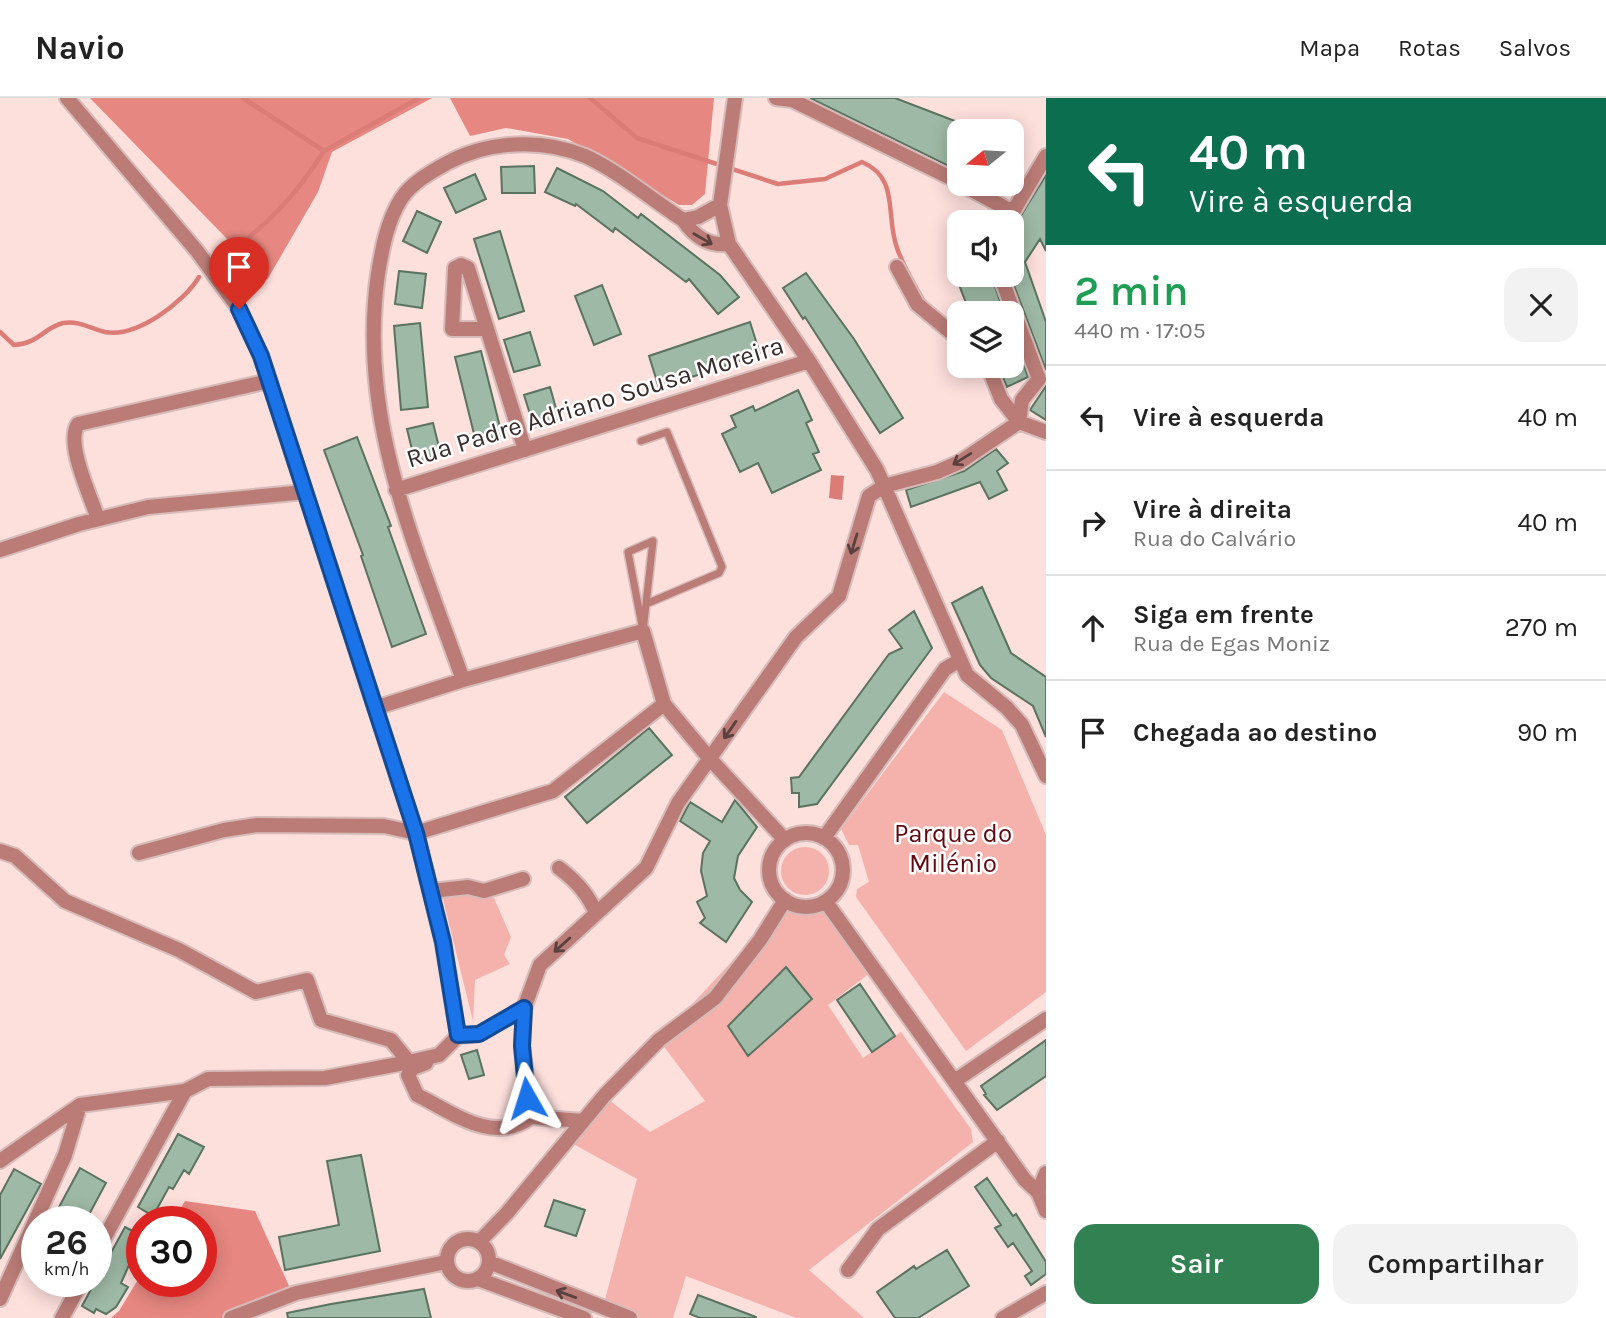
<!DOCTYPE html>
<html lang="pt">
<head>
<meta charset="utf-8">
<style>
	:root { --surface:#fff; --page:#f2f2f2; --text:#222; --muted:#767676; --line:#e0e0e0; --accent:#328152 }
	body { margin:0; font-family:Karla,sans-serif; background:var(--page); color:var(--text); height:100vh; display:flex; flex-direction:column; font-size:26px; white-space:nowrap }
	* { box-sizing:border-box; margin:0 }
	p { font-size:23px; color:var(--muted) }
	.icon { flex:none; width:38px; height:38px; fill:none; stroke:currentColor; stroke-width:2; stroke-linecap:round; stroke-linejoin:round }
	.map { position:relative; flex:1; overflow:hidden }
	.details { display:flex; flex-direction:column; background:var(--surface); width:560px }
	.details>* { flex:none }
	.top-card { background:#0b6e4f; color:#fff; overflow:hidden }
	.needle { width:46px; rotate:252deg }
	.buttons { position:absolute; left:947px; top:21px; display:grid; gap:14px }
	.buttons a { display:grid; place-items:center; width:77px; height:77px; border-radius:14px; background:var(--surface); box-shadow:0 4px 18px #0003; font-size:35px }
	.speed { position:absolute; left:21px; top:1108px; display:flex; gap:14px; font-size:35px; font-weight:700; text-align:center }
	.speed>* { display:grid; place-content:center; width:91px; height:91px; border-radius:50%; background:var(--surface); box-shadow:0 4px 18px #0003; line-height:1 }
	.speed small { font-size:18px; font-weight:400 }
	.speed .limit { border:10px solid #d22; background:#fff; color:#111 }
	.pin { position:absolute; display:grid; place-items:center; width:60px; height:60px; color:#fff; margin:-72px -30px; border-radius:50% 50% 50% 0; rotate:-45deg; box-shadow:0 0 7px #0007 }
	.pin .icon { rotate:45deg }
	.me { position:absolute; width:77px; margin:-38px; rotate:354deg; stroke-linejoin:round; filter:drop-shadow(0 0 5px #0008) }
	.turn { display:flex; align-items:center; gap:24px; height:147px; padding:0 28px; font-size:32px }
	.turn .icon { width:91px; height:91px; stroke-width:2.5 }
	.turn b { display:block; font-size:49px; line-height:60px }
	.round { display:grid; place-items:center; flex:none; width:74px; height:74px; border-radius:21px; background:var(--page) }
	.summary { display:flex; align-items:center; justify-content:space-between; height:119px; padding:0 28px }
	h1 { font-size:42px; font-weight:600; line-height:52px; color:#1e9e55 }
	.cta { display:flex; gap:14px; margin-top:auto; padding:14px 28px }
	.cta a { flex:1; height:80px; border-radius:21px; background:var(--accent); color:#fff; font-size:28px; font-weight:600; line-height:80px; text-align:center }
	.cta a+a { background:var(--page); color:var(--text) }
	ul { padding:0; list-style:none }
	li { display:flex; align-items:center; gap:21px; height:105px; padding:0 28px; border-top:2px solid var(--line) }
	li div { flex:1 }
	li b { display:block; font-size:26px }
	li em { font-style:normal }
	header { display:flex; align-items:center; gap:42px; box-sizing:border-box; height:98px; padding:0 35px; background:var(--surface); border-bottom:2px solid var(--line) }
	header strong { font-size:33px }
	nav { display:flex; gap:38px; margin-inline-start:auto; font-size:24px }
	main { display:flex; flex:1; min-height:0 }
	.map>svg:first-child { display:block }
	.green { fill:#f5b2ad }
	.forest { fill:#e78781 }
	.water { fill:#db7c77 }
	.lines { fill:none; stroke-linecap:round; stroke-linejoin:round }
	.stream { stroke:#db7c77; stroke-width:4.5 }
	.building { fill:#9eb9a5; stroke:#5a7361; stroke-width:2 }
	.service-casing { stroke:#d6bbb9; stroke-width:10 }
	.minor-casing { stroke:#d6bbb9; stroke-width:18 }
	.tertiary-casing { stroke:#d6bbb9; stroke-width:18 }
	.service { stroke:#bb7c77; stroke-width:7 }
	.minor { stroke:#bb7c77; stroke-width:14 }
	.tertiary { stroke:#bb7c77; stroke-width:14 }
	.oneway { stroke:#5a403e }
	.route-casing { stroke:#114b97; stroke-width:18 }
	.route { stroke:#1a73e8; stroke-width:12 }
	.labels { text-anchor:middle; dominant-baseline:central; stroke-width:5; stroke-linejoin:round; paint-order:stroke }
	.street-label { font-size:26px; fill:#3a2c2b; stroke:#fff }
	.park-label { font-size:26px; fill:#610911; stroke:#fff }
</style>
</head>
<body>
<header>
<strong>Navio</strong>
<nav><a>Mapa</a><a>Rotas</a><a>Salvos</a></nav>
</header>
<main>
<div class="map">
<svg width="1046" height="1220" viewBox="0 0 1046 1220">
	<rect width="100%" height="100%" fill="#fddfdc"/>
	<path class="green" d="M944 594 1002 632 1046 737V894L966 953 856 799 857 791 869 784 858 747H849L841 731Z
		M781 773a24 24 0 1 1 48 0a24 24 0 1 1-48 0Z
		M472 794 494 800 511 839 504 857 510 866 475 882 473 923 442 797Z
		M826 804 875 871 828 907 863 960 901 934 971 1031 973 1044 809 1172 864 1220H796L686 1178 673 1220H630L603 1209 637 1081 566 1042 604 998 650 1034 705 1003 659 942 774 818Z"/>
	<path class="forest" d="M90 0H432L332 54 318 94 267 182Z
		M450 0H714L705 96 692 107H679L568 41 506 30 470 38Z
		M185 1103 255 1113 289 1188 227 1220H111L119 1213 142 1175V1183H201V1124L173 1123Z"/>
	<path class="water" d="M831 377 844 378 842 402 829 400Z"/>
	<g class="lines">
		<path class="stream" d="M243 0 324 53 419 0
			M590 0 637 40 778 86 825 81 862 64C900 80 885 117 897 150 903 168 915 187 924 204
			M220 163C265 128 294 101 324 53
			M0 234 14 247C40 245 43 230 63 225 79 222 91 231 105 234 137 240 184 204 199 179"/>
	</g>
	<path class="building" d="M810 0H895L981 33H959V73Z
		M534 68 535 95H502L501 69Z
		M557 70 603 93 638 120 641 116 720 177 739 199 718 216 689 181 686 184 615 130 613 134 576 106 575 108 545 94Z
		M475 76 486 101 456 115 444 90Z
		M1046 77V153L1040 141 1025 164 1046 224V272L1010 177 1012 132Z
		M417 113 441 124 427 155 403 143Z
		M500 133 524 213 499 221 474 141Z
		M399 173 426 176 422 210 395 206Z
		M954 174 977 186 983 177H991L1004 215H970Z
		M806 175 854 241 903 320 880 335 805 219 803 221 783 190Z
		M602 187 621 236 594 247 575 198Z
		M750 224 760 256 659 290 649 258Z
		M420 225 428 309 401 312 394 228Z
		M530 234 540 267 514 274 504 242Z
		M1012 235 1028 279 1007 289 998 268H1012Z
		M481 253 502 337 476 344 455 259Z
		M1046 288V322L1030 312Z
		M550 289 559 321 534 329 524 297Z
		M798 292 812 322 806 325 819 354 813 356 821 372 772 395 758 365 740 374 722 336 736 329 731 318 753 308 755 313Z
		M433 325 441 357 415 364 407 331Z
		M357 339 391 428 388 429 426 536 392 549 361 458 363 457 324 352Z
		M996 351 1008 365 997 373 1007 392 989 401 980 384 911 409 906 392 964 373Z
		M982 489 1011 555 1046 579V639L1033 608 991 580 980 567 952 505Z
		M914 513 932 550 817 706 799 709V695H792L791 680 799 679 889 556 902 550 889 532Z
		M649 630 672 657 587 725 565 699Z
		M735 702 757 729 738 758 734 780 740 792 752 804 726 844 700 825 705 820 697 804 707 798 701 773 703 755 710 743 680 723 690 704 722 724Z
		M786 869 812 901 748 958 728 928Z
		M860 886 895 938 872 954 837 902Z
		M1046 942V978L997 1012 984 997 986 996 981 988Z
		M477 952 484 977 469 981 461 957Z
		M178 1036 204 1049 189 1076 184 1072 173 1091 169 1089 153 1118 138 1109Z
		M361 1057 380 1153 285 1172 279 1139 339 1127 327 1063Z
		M80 1070 106 1085 85 1124H51Z
		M14 1071 41 1086 0 1161V1097Z
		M987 1080 1013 1118 1016 1116 1046 1164V1176L1031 1187 1025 1178 1032 1173 1013 1145 1008 1149 995 1130 1001 1127 975 1089Z
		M554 1102 585 1112 576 1138 545 1128Z
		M125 1129 142 1138 121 1185 128 1189 116 1209 106 1216 96 1211 94 1215 82 1208Z
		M947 1152 969 1188 918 1220H895L877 1194 914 1168 916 1171Z
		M424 1191 431 1220H288L287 1215 331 1206Z
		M698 1197 756 1219V1220H700L690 1216Z"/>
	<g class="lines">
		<g class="service-casing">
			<path id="service" d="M641 343 667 334 722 469 719 475 646 506
				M653 443 643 533 628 454Z"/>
		</g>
		<g class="minor-casing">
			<path id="minor" d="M735 0 720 107 729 146 809 263 877 372 967 577 1007 610 1022 627 1046 678
				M776 0 792 2 959 84
				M961 86 1013 114
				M683 122 698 119 720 107
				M1007 124 1046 58
				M897 169 917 206 959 241
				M1000 177 1039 281 1022 302 1019 324
				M487 231H452L455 170 461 167 468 170 525 352
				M988 268 1001 301 1019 324
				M1019 324 1046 334
				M396 392 809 263
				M98 421C91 399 65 345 78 326L269 283
				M0 452 79 426 148 409 305 394
				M463 582C416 448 357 321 378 176 382 151 387 123 401 101 411 85 431 74 447 65 488 43 541 40 585 58 615 71 654 103 683 122 695 139 708 148 729 146
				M375 610 463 582 643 533 664 606 710 661 785 742
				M769 772a37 37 0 1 1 74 0a37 37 0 1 1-74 0Z
				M824 740 945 571 960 562
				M0 753 15 758 65 803 179 852 256 894 307 882 321 922 391 942 409 964
				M139 755 224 732 257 727 384 728 416 735 553 693 664 606
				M559 770C575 782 589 796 596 816
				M432 793 468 789 484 793 523 781
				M826 804 1025 1082 1038 1094
				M524 910 522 948 531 1019
				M458 938 479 936 524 910 540 867 646 770 678 705 796 539 839 498 869 398 884 388 937 374 960 364 1019 324
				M426 965 413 970 408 977 417 997C454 1015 493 1047 531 1019L583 1023
				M956 982 1046 921
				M0 1063 80 1007 185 993
				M1046 1075 1038 1094 1046 1113
				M447 1162a21 21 0 1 1 42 0a21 21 0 1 1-42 0Z
				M479 1144 507 1115 604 998 659 942 715 900 760 842 785 802
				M489 1164 630 1220
				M848 1172 878 1131 998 1043
				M478 1181 584 1220
				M0 1201 65 1057 80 1007
				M231 1220 296 1195 446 1164
				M1003 1220 1046 1195"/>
		</g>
		<g class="tertiary-casing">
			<path id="tertiary" d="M67 0 197 153 239 211 261 258 416 735 443 844 458 938 439 957 409 964 325 980 208 981 185 993 96 1155
				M62 1220 82 1183"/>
		</g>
		<use href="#service" class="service"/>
		<use href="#minor" class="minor"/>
		<use href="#tertiary" class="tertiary"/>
	</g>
	<defs><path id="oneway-shaft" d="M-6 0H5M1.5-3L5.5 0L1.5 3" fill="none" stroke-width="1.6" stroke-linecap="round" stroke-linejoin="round" transform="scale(1.75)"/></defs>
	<g class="oneway">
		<use href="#oneway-shaft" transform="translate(703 141) rotate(30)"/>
		<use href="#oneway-shaft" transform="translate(962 361) rotate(148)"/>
		<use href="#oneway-shaft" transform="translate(854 446) rotate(107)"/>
		<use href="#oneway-shaft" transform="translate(730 632) rotate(125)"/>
		<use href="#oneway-shaft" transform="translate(562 847) rotate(138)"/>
		<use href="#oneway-shaft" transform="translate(566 1196) rotate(-160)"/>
	</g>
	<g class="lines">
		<g class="route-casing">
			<path id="route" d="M239 211 261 258 416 735 443 844 458 937 479 936 524 910 522 948 527 1000"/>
		</g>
		<use href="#route" class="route"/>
	</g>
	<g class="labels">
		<g class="street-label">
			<text transform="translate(595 304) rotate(-17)">Rua Padre Adriano Sousa Moreira</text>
		</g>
		<g class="park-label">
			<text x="953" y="735">Parque do<tspan x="953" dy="30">Milénio</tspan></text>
		</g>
	</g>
</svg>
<div class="buttons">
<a><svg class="needle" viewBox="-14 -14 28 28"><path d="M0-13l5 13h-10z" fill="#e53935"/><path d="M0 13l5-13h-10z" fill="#767676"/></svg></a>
<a><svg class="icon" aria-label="sound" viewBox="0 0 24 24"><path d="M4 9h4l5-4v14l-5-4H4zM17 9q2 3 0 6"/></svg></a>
<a><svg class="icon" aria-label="layers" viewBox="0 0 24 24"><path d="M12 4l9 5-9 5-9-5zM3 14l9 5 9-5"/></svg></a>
</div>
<div class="speed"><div>26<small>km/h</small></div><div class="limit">30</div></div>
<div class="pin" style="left:239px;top:211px;background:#d93025"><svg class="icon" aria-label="arrive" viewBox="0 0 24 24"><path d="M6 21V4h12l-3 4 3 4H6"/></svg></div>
<svg class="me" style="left:527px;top:1000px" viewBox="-20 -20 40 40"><path d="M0-17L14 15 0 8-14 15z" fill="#1a73e8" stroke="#fff" stroke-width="4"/></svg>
</div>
<section class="details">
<div class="top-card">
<div class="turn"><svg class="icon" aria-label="left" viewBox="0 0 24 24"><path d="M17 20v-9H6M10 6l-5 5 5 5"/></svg><div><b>40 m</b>Vire à esquerda</div></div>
</div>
<div class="summary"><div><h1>2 min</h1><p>440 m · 17:05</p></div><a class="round"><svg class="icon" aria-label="close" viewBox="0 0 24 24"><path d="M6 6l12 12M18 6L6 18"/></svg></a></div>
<ul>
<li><svg class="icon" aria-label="left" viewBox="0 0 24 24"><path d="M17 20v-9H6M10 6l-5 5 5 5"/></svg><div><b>Vire à esquerda</b></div><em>40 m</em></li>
<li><svg class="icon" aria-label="right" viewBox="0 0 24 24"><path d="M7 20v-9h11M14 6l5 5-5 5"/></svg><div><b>Vire à direita</b><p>Rua do Calvário</p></div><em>40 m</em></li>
<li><svg class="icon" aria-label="ahead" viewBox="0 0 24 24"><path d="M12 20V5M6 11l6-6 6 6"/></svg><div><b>Siga em frente</b><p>Rua de Egas Moniz</p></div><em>270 m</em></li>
<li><svg class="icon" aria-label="arrive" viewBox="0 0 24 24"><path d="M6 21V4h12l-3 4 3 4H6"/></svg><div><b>Chegada ao destino</b></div><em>90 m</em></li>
</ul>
<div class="cta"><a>Sair</a><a>Compartilhar</a></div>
</section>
</main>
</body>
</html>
